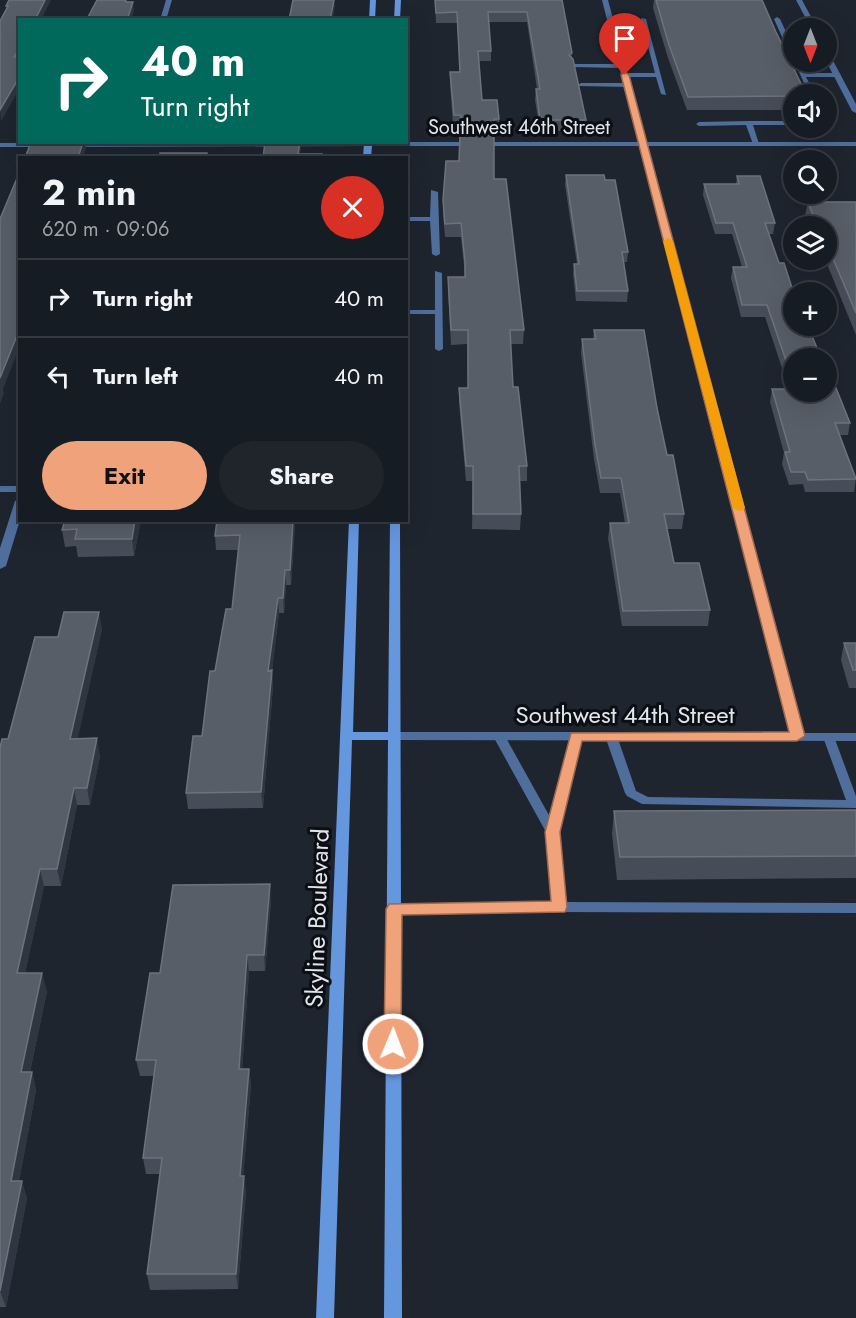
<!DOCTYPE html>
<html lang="en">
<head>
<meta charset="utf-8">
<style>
	:root { --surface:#161c23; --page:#1f252b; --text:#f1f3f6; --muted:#9ea1a6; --line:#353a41; --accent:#f0a27a }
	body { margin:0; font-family:Jost,sans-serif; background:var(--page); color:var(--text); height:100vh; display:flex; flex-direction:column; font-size:22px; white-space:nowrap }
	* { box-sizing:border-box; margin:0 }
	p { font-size:20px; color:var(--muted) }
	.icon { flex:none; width:33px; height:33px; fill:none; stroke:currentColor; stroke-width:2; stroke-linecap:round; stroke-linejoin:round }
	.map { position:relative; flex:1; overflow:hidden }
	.details { position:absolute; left:18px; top:156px; width:390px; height:366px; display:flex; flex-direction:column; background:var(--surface); border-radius:0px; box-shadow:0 6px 24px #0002,0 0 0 2px var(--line) }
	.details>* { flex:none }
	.guide { position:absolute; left:18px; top:18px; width:390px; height:126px; border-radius:0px; box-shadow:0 6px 24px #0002,0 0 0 2px var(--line); background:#00695c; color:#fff; overflow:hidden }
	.needle { width:39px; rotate:180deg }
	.fabs { position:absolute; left:783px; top:18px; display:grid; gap:12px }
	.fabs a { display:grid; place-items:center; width:54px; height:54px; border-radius:50%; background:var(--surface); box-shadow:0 6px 24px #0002,0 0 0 2px var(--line); font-size:30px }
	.pin { position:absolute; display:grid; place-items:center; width:51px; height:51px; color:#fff; margin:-62px -26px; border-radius:50% 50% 50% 0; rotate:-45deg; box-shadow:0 0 6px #0007 }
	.pin .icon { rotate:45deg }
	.me { position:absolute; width:66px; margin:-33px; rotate:1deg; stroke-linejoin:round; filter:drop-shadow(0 0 4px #0008) }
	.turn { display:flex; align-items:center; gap:21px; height:126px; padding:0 24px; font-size:27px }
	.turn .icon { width:78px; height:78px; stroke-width:2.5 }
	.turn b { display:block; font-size:42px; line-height:51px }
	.round { display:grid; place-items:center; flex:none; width:63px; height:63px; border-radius:32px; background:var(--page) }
	.overview { display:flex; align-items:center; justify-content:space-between; height:102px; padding:0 24px }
	h1 { font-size:36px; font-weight:700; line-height:45px }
	.primary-button { display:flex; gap:12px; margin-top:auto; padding:12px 24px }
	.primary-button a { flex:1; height:69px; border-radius:36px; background:var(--accent); color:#111; font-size:24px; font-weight:700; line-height:69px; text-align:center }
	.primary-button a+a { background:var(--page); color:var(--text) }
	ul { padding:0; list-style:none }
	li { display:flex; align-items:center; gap:18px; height:78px; padding:0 24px; border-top:2px solid var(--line) }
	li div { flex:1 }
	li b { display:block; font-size:22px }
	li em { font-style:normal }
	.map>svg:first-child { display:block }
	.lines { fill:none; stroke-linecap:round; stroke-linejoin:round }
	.lane { fill:#4f6e9b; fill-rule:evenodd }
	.street { fill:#4f6e9b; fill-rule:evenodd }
	.secondary { fill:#6597df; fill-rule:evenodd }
	.wall { fill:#474d58 }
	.shaded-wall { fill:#2f3641 }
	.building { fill:#575e68; stroke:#6d737d; stroke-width:1.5 }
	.route { fill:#f0a27a; stroke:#9c694f; stroke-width:1.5 }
	.slow { fill:#f59e0b }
	.labels { text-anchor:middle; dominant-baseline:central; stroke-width:6; stroke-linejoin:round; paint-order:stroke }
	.far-street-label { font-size:20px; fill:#e1e5ec; stroke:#0b0e12 }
	.street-label { font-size:24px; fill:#e1e5ec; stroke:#0b0e12 }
</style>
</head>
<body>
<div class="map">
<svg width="856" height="1318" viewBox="0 0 856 1318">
	<rect width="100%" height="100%" fill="#1e252f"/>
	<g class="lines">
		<path class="lane" d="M777 17 780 19 794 49V59L791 57 774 19Z
			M641 18 646 19 666 95 661 94 656 77H625L622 75 625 73H655L646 39H615L612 37 615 35H645Z
			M794 61 799 62 804 73H838L841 75 838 77H806L815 94H809Z
			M574 64H622L625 66 622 68 572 67 571 66Z
			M581 83H627L630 85 627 87 579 86 578 85Z
			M749 121H794V125H753L759 144 756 146 753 144 746 125 699 126 696 124 699 122Z
			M431 190 438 192 440 254 436 256 432 254 430 221H406V217H430Z
			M435 271 442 273 443 349 439 351 435 349V314H406V310H435Z
			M499 732 505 736 550 817 570 736 576 732 582 736 558 832 565 902 856 903V913L559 912 394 914 390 912 388 909 390 906 394 904 552 902 546 832 493 736Z
			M611 732 617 736 636 791 648 797 846 800 823 737 829 733 833 734 856 796V808L642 804 627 796 625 793 605 736Z"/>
		<path class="street" d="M166 0H172L166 20H160Z
			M602 0H608L646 142H856V146H647L802 733H856V741L394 740 388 736 394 732H790L639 146H397L393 144 406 142H638Z
			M796 0H802L817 28H811Z
			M826 51 829 53 856 104V113L852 111 826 61Z
			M371 142V146H368L69 147 65 145 69 143Z
			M0 143H46L50 145 46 147H0Z
			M0 486H20V492H0Z
			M20 498V520L6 566 0 569V548L15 501Z"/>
		<path class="secondary" d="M370 0H376L375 20H369Z
			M395 0H401L400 20H394Z
			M364 142H400L401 144 397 146H372L371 158H363Z
			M349 520H359L353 732H388L390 520H400L402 1318H384L388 740H352L334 1318H316Z"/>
	</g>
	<path class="wall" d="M435 0H562L572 57 586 120 585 131H540L535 100 536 89H537L527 22H489L491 51V61H479L482 100 499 119V130H494V179L524 330 523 344H510L513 387 527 466V481H520L521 514 520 530 472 529 473 481H466L459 403V388H468L467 344 451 345 448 291V277H465V275L461 237H445L443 214V200L459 161 460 126H453L450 83V72H460L457 23H436Z
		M654 0H762L776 32 794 94V110H687L668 58 653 8Z
		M566 175 605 180 628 252 627 262H624L628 291 627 302 576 301 573 274 574 264H577L565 185Z
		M737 176 775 223 773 234H769L794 358V392L832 388 850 423 848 435H840L856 478 854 492H805L803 484 789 485 782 464 784 453 770 402 772 389H789L765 317H741L731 278 733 267H742L732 234H715L703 195 704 184H736Z
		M808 202H856V335L827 264H823L821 260H826V226H809L805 216Z
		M594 330 657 408 667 455 684 514 682 529H667L674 563 710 610 708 626H622L608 538 610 523H625L620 493H600L594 459 581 353 582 339H593Z
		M65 520H141L134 556 78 557 76 546 65 547 62 530Z
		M295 525 291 585H286L284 613H279L272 670 273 686 263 808 188 809 186 793 202 736 215 671 232 609 238 550H216L215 536Z
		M102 629 77 739 100 756 90 805H77L61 886H44L25 973 47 991 30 1072H32L36 1090 19 1181 27 1198 6 1307H0V748L8 739 58 637Z
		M844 643H856V688H849L841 660Z
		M856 810V878L617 880 612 834 614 811Z
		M271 901 265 971H249L242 1069H249L251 1085 243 1176 246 1191 238 1289 150 1290 147 1274 160 1174H146L143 1158 154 1076H140L136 1060 160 973Z"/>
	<path class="shaded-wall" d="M45 0H51L41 20H35Z
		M334 0 335 6 333 20H330Z
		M133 2 134 11 131 20H127Z
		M20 48V60L14 57Z
		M20 76V88L1 121 0 110Z
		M83 142H85L86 149 83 158H78Z
		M300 142 301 148 300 158 298 154Z
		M20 328V346L3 389 4 393 0 404V378Z
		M135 520H141L134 556 132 539Z
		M293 520H294L295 525 291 585 290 570Z
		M285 570 286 585 284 613 283 598Z
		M278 598 279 613 270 686 268 671Z
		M99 612 102 629 74 756 70 739Z
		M272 670 273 686 263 808 261 792Z
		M97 738 100 756 90 805 87 788Z
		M74 788 77 805 61 886 57 869Z
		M40 869 44 886 21 991 17 973Z
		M270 884 271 901 265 971 264 955Z
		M247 955 249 971 241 1085 239 1069Z
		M42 973 47 991 26 1090 21 1072Z
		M249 1069 251 1085 242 1191 240 1176Z
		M32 1072 36 1090 16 1198 11 1181Z
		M244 1176 246 1191 238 1289 236 1274Z
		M22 1181 27 1198 6 1307 0 1291Z"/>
	<path class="building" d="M9 0H45L35 20H20V48L14 57H20V76L0 110V21L8 6H6Z
		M97 0H126V2H133L127 20H85L86 17H88Z
		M293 0H334L330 20H289Z
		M435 0H562L572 53 569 55 573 59 586 120H540L536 89H540L527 12H488L491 51H478L482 100H497L499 119H494V129H460L461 115H454L450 72H460L457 12 436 13Z
		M656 0H762L776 32 806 94H794V96L688 97 669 45Z
		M460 135H494V179H506L524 330H510L513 387H518L527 466H519L521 514H473V466H466L459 388H468V330H451L448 277H465V262L461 223 445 224 443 200 446 161H459Z
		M31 142H83L78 158H25Z
		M265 142H300L298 154H322L321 158H263Z
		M160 153H207L206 158H159Z
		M20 171V328L0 378V219Z
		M566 175H604L605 180H615L628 252H622L628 291H577L574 264H579Z
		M737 176H760L775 223H765L779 263H784L794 294V326H808L821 358H794V384L767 305H742L733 267H747L733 223H716L704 184H739Z
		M808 202H856V313L829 249H826V226H817Z
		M594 330H644L657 408 667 455H673L684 514H664L674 563H699L710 610 623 611 610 523H629L621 478H601L595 445 582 339H596Z
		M826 374 832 388H836L850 423H835L856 479 808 480 805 472H791L785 452H790L772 389H794V392H826Z
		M65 520H135L132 539H75L77 529 62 530Z
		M217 520H293L290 570H285L283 598H278L268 671 272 670 261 792 186 793 193 736H202L210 671H215L226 609H232L240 535 215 536Z
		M64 612H99L70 739 97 738 87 788H74L57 869H40L17 973H42L21 1072H32L11 1181H22L0 1291V748L2 739H8L35 637H58Z
		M844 643H856V670H853Z
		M856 810V856L620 857 614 811Z
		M270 884 264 955H247L239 1069H249L240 1176H244L236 1274H147L162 1158H143L156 1060H136L150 973H160L173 885Z"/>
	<path class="route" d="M625 72 629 75 805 736 797 741H582L560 832 567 907 565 912 402 915 401 1044 399 1050 393 1052 387 1050 384 1044 386 909 389 904 551 901 545 832 571 733 789 732 621 75Z"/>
	<path class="slow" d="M668 238 673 241 745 508 743 510 739 511 733 508 663 241Z"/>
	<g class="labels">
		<g class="far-street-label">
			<text x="519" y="127">Southwest 46th Street</text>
		</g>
		<g class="street-label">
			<text x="625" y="714">Southwest 44th Street</text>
			<text transform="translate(317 918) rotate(-88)">Skyline Boulevard</text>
		</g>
	</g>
</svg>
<div class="fabs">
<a><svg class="needle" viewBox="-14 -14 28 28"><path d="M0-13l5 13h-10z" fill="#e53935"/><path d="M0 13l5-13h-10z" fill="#9ea1a6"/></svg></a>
<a><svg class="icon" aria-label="sound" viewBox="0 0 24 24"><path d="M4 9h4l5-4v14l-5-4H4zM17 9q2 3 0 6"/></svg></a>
<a><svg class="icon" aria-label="search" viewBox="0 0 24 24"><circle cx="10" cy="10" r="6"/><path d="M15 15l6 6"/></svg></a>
<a><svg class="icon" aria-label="layers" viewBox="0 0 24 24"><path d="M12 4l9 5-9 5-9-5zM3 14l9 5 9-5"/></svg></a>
<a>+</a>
<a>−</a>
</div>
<div class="pin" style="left:625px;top:75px;background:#d93025"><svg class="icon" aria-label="arrive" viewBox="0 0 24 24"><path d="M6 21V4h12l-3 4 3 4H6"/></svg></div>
<svg class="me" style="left:393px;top:1044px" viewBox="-20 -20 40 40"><circle r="17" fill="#f0a27a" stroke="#fff" stroke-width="3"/><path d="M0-11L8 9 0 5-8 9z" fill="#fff"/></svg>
<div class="guide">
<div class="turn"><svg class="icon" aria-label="right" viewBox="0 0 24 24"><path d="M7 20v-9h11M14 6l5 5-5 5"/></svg><div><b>40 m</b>Turn right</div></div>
</div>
<section class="details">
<div class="overview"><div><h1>2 min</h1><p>620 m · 09:06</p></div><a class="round" style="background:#d93025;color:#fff"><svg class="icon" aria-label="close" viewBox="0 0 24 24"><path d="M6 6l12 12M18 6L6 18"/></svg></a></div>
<ul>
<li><svg class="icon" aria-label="right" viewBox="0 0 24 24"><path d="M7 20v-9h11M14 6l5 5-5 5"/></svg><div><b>Turn right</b></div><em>40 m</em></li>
<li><svg class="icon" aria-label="left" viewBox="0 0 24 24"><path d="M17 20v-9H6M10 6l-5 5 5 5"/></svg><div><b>Turn left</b></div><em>40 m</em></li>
</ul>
<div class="primary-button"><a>Exit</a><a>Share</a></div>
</section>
</div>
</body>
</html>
